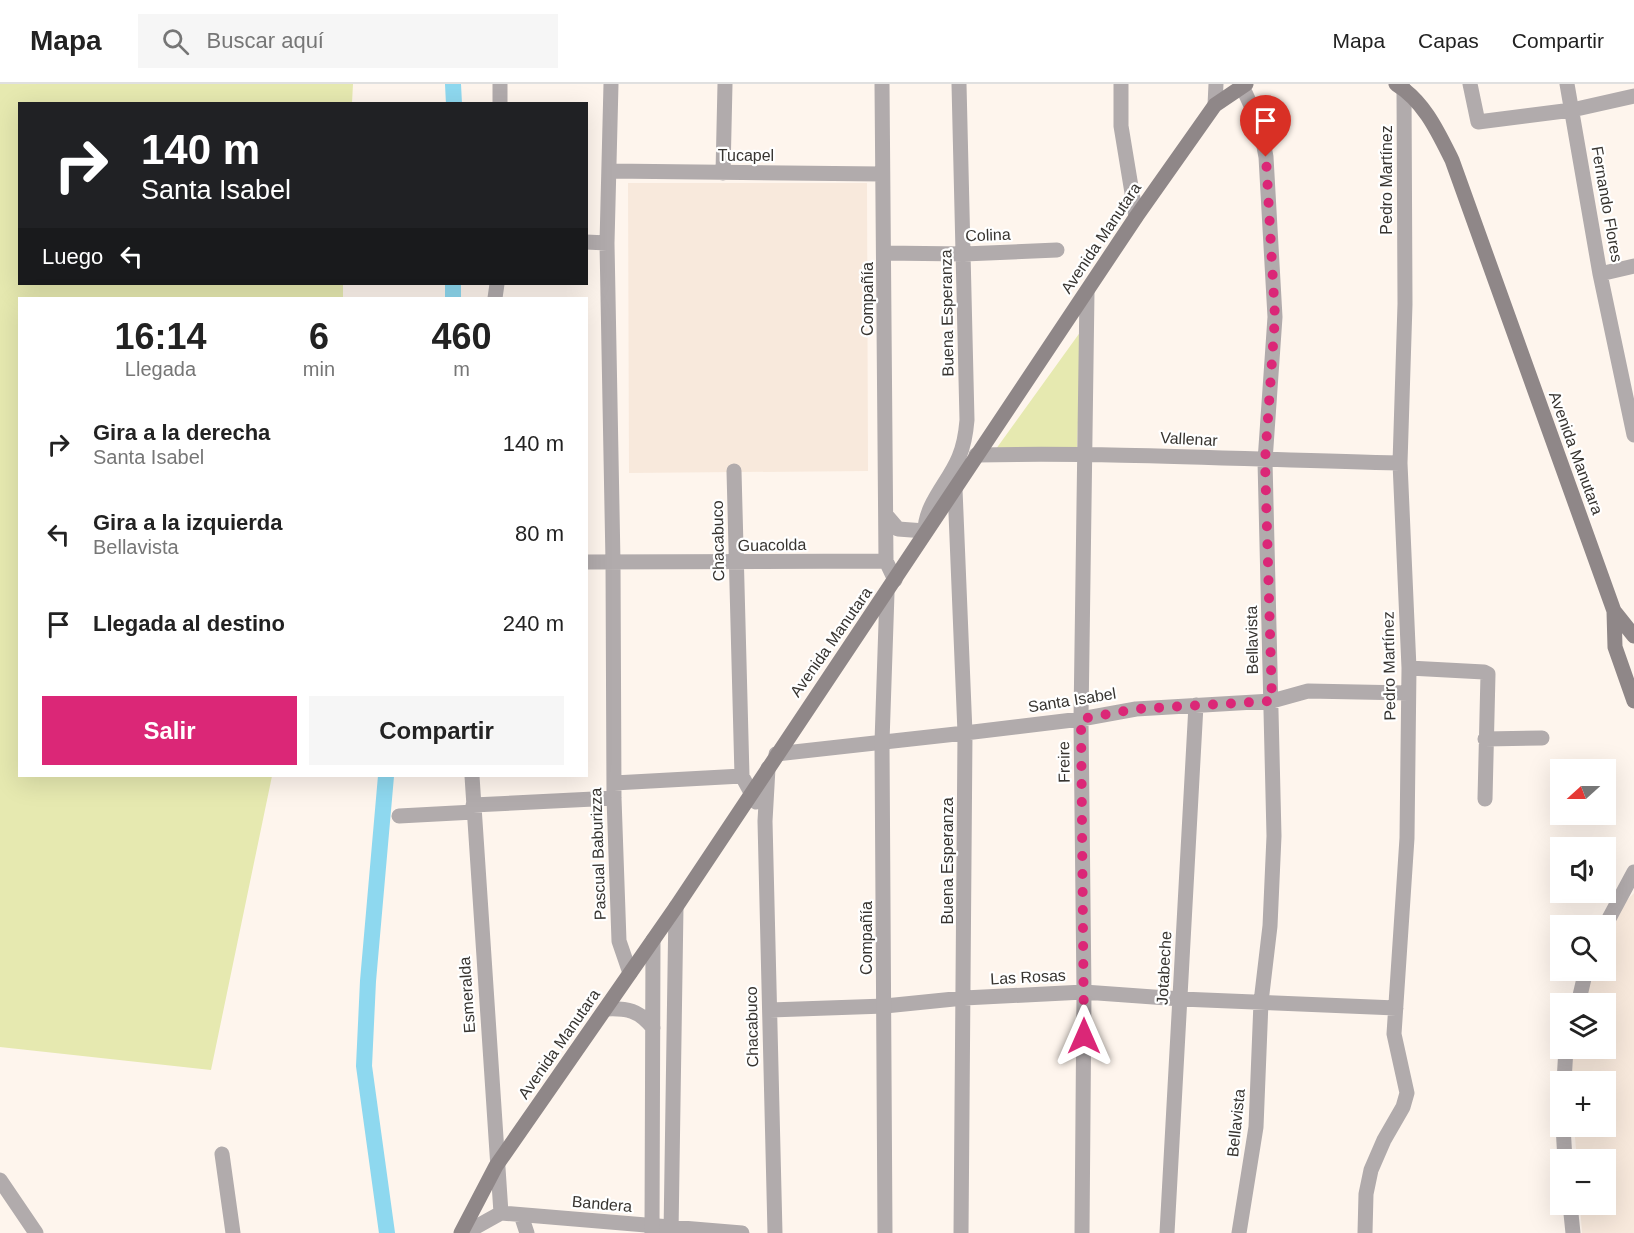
<!DOCTYPE html>
<html lang="es">
<head>
<meta charset="utf-8">
<style>
	:root { --surface:#fff; --page:#f6f6f6; --text:#222; --muted:#767676; --line:#e0e0e0; --accent:#db2777 }
	body { margin:0; font-family:Helvetica,sans-serif; background:var(--page); color:var(--text); height:100vh; display:flex; flex-direction:column; font-size:22px; white-space:nowrap }
	* { box-sizing:border-box; margin:0 }
	p { font-size:20px; color:var(--muted) }
	.icon { flex:none; width:33px; height:33px; fill:none; stroke:currentColor; stroke-width:2; stroke-linecap:round; stroke-linejoin:round }
	.map { position:relative; flex:1; overflow:hidden }
	.panel { position:absolute; left:18px; top:213px; width:570px; height:480px; display:flex; flex-direction:column; background:var(--surface); border-radius:0px; box-shadow:0 6px 24px #0002 }
	.panel>* { flex:none }
	.guide { position:absolute; left:18px; top:18px; width:570px; height:183px; border-radius:0px; box-shadow:0 6px 24px #0002; background:#202124; color:#fff; overflow:hidden }
	.needle { width:39px; rotate:249deg }
	.controls { position:absolute; left:1550px; top:675px; display:grid; gap:12px }
	.controls a { display:grid; place-items:center; width:66px; height:66px; border-radius:0px; background:var(--surface); box-shadow:0 6px 24px #0002; font-size:30px }
	.pin { position:absolute; display:grid; place-items:center; width:51px; height:51px; color:#fff; margin:-62px -26px; border-radius:50% 50% 50% 0; rotate:-45deg; box-shadow:0 0 6px #0007 }
	.pin .icon { rotate:45deg }
	.me { position:absolute; width:66px; margin:-33px; rotate:0deg; stroke-linejoin:round; filter:drop-shadow(0 0 4px #0008) }
	.turn { display:flex; align-items:center; gap:21px; height:126px; padding:0 24px; font-size:27px }
	.turn .icon { width:78px; height:78px; stroke-width:2.5 }
	.turn b { display:block; font-size:42px; line-height:51px }
	.then { display:flex; align-items:center; height:57px; padding:0 24px; background:#0003; gap:12px; font-size:22px }
	.eta { display:flex; justify-content:space-evenly; align-items:center; height:102px; text-align:center }
	.eta b { font-size:36px; font-weight:600; line-height:42px }
	.primary-button { display:flex; gap:12px; margin-top:auto; padding:12px 24px }
	.primary-button a { flex:1; height:69px; border-radius:0px; background:var(--accent); color:#fff; font-size:24px; font-weight:600; line-height:69px; text-align:center }
	.primary-button a+a { background:var(--page); color:var(--text) }
	ul { padding:0; list-style:none }
	li { display:flex; align-items:center; gap:18px; height:90px; padding:0 24px }
	li div { flex:1 }
	li b { display:block; font-size:22px }
	li em { font-style:normal }
	header { display:flex; align-items:center; gap:36px; box-sizing:border-box; height:84px; padding:0 30px; background:var(--surface); border-bottom:2px solid var(--line) }
	header strong { font-size:28px }
	nav { display:flex; gap:33px; margin-inline-start:auto; font-size:21px }
	.search { width:420px; height:54px; background:var(--page); display:flex; align-items:center; gap:15px; box-sizing:border-box; padding:0 21px; border-radius:0px; color:var(--muted); font-size:22px }
	.map>svg:first-child { display:block }
	.built { fill:#f8e9dc }
	.green { fill:#e6e9b0 }
	.lines { fill:none; stroke-linecap:round; stroke-linejoin:round }
	.canal { stroke:#8ed8ef; stroke-width:16 }
	.minor { stroke:#b1abac; stroke-width:15 }
	.tertiary { stroke:#b1abac; stroke-width:15 }
	.secondary { stroke:#8f8788; stroke-width:15 }
	.route { stroke:#db2777; stroke-width:10; stroke-dasharray:0 18 }
	.labels { text-anchor:middle; dominant-baseline:central; stroke-width:4.5; stroke-linejoin:round; paint-order:stroke }
	.street-label { font-size:16px; fill:#373430; stroke:#fff }
</style>
</head>
<body>
<header>
<strong>Mapa</strong>
<div class="search"><svg class="icon" aria-label="search" viewBox="0 0 24 24"><circle cx="10" cy="10" r="6"/><path d="M15 15l6 6"/></svg>Buscar aquí</div>
<nav><a>Mapa</a><a>Capas</a><a>Compartir</a></nav>
</header>
<div class="map">
<svg width="1634" height="1149" viewBox="0 0 1634 1149">
	<rect width="100%" height="100%" fill="#fef5ed"/>
	<path class="built" d="M628 99H867L868 387 629 389Z
		M1634 809V1149H1582L1580 1121 1605 1120V1076L1577 1075 1574 1043 1605 1042V998L1571 997V965L1605 964V920L1581 919 1588 887 1605 886V855L1627 816Z"/>
	<path class="green" d="M0 0H353L352 19 20 20V200H343V214H20V692H272L211 986 0 963Z
		M1081 247 1077 368 996 365Z"/>
	<g class="lines">
		<path class="canal" d="M453 0 454 20
			M453 214V200
			M386 692 368 897 364 982 387 1149"/>
		<path class="minor" d="M500 0V20
			M611 0 607 159 613 478 614 714 619 857 630 889
			M882 0 886 477 895 496
			M1121 0V42L1136 133
			M1470 0 1478 38 1572 26 1634 12
			M1567 0 1600 190 1634 351
			M1215 21 1216 0
			M610 87 881 90
			M723 89 725 0
			M586 158 607 159
			M884 169 964 170 1057 166
			M1600 190 1634 182
			M495 214 497 200
			M976 371C1118 368 1259 376 1400 379
			M734 387 742 692 756 718
			M955 405 965 649 961 1149
			M886 431 898 445 925 447C925 420 949 398 959 373 964 361 966 348 967 336L959 0
			M586 478 886 477
			M1409 584 1484 588 1488 590 1485 715
			M1485 655 1542 654
			M776 670 965 649 1081 635 1136 625 1272 617 1308 607 1408 609
			M768 684 765 737 775 1149
			M472 692 501 1129
			M614 699 742 692
			M473 721 614 714
			M399 732 474 728
			M1605 842 1634 788
			M1578 920 1586 886
			M770 926 885 922 964 914 1084 908 1181 915 1396 924
			M1564 998 1566 964
			M1563 1042 1565 1076
			M222 1070 233 1149
			M1570 1120 1573 1149
			M521 1131 527 1149
			M465 1149 501 1129 742 1149
			M671 1149 676 823
			M1082 1149 1084 908 1081 635 1087 208
			M1167 1149 1196 621
			M1239 1149 1256 1043 1261 918 1270 842 1274 752 1265 377 1275 233 1266 73 1260 41 1242 2
			M1365 1149 1366 1110 1371 1086 1384 1056 1403 1023 1407 1009 1394 950 1407 754 1409 584 1400 379 1405 220 1404 5"/>
		<path class="tertiary" d="M606 925C627 924 639 926 653 944
			M0 1096 36 1149
			M652 1149 653 856
			M885 1149 882 658 887 509"/>
		<path class="secondary" d="M1396 0C1424 17 1438 48 1452 76L1614 527 1615 563 1634 617
			M1614 527 1634 552
			M461 1149 496 1082 676 823 1136 133 1215 21 1246 0"/>
	</g>
	<g class="lines">
		<path class="route" d="M1084 952 1081 635 1136 625 1272 617 1265 377 1275 233 1266 73"/>
	</g>
	<g class="labels">
		<g class="street-label">
			<text x="746" y="71">Tucapel</text>
			<text transform="translate(1386 96) rotate(-90)">Pedro Martínez</text>
			<text transform="translate(1607 120) rotate(80)">Fernando Flores</text>
			<text transform="translate(988 151) rotate(-2)">Colina</text>
			<text transform="translate(1101 154) rotate(-56)">Avenida Manutara</text>
			<text transform="translate(867 215) rotate(-90)">Compañía</text>
			<text transform="translate(947 229) rotate(-91)">Buena Esperanza</text>
			<text transform="translate(1189 355) rotate(3)">Vallenar</text>
			<text transform="translate(1576 369) rotate(70)">Avenida Manutara</text>
			<text transform="translate(718 457) rotate(-91)">Chacabuco</text>
			<text transform="translate(772 461) rotate(-1)">Guacolda</text>
			<text transform="translate(1252 556) rotate(-91)">Bellavista</text>
			<text transform="translate(831 558) rotate(-55)">Avenida Manutara</text>
			<text transform="translate(1389 582) rotate(-91)">Pedro Martínez</text>
			<text transform="translate(1072 616) rotate(-9)">Santa Isabel</text>
			<text transform="translate(1064 678) rotate(-91)">Freire</text>
			<text transform="translate(598 770) rotate(-92)">Pascual Baburizza</text>
			<text transform="translate(947 777) rotate(-90)">Buena Esperanza</text>
			<text transform="translate(866 854) rotate(-90)">Compañía</text>
			<text transform="translate(1164 884) rotate(-87)">Jotabeche</text>
			<text transform="translate(1028 893) rotate(-3)">Las Rosas</text>
			<text transform="translate(467 911) rotate(-94)">Esmeralda</text>
			<text transform="translate(752 943) rotate(-91)">Chacabuco</text>
			<text transform="translate(559 960) rotate(-55)">Avenida Manutara</text>
			<text transform="translate(1236 1039) rotate(-84)">Bellavista</text>
			<text transform="translate(602 1120) rotate(5)">Bandera</text>
		</g>
	</g>
</svg>
<div class="controls">
<a><svg class="needle" viewBox="-14 -14 28 28"><path d="M0-13l5 13h-10z" fill="#e53935"/><path d="M0 13l5-13h-10z" fill="#767676"/></svg></a>
<a><svg class="icon" aria-label="sound" viewBox="0 0 24 24"><path d="M4 9h4l5-4v14l-5-4H4zM17 9q2 3 0 6"/></svg></a>
<a><svg class="icon" aria-label="search" viewBox="0 0 24 24"><circle cx="10" cy="10" r="6"/><path d="M15 15l6 6"/></svg></a>
<a><svg class="icon" aria-label="layers" viewBox="0 0 24 24"><path d="M12 4l9 5-9 5-9-5zM3 14l9 5 9-5"/></svg></a>
<a>+</a>
<a>−</a>
</div>
<div class="pin" style="left:1266px;top:73px;background:#d93025"><svg class="icon" aria-label="arrive" viewBox="0 0 24 24"><path d="M6 21V4h12l-3 4 3 4H6"/></svg></div>
<svg class="me" style="left:1084px;top:952px" viewBox="-20 -20 40 40"><path d="M0-17L14 15 0 8-14 15z" fill="#db2777" stroke="#fff" stroke-width="4"/></svg>
<div class="guide">
<div class="turn"><svg class="icon" aria-label="right" viewBox="0 0 24 24"><path d="M7 20v-9h11M14 6l5 5-5 5"/></svg><div><b>140 m</b>Santa Isabel</div></div>
<div class="then">Luego<svg class="icon" aria-label="left" viewBox="0 0 24 24"><path d="M17 20v-9H6M10 6l-5 5 5 5"/></svg></div>
</div>
<section class="panel">
<div class="eta">
<div><b>16:14</b><p>Llegada</p></div>
<div><b>6</b><p>min</p></div>
<div><b>460</b><p>m</p></div>
</div>
<ul>
<li><svg class="icon" aria-label="right" viewBox="0 0 24 24"><path d="M7 20v-9h11M14 6l5 5-5 5"/></svg><div><b>Gira a la derecha</b><p>Santa Isabel</p></div><em>140 m</em></li>
<li><svg class="icon" aria-label="left" viewBox="0 0 24 24"><path d="M17 20v-9H6M10 6l-5 5 5 5"/></svg><div><b>Gira a la izquierda</b><p>Bellavista</p></div><em>80 m</em></li>
<li><svg class="icon" aria-label="arrive" viewBox="0 0 24 24"><path d="M6 21V4h12l-3 4 3 4H6"/></svg><div><b>Llegada al destino</b></div><em>240 m</em></li>
</ul>
<div class="primary-button"><a>Salir</a><a>Compartir</a></div>
</section>
</div>
</body>
</html>
